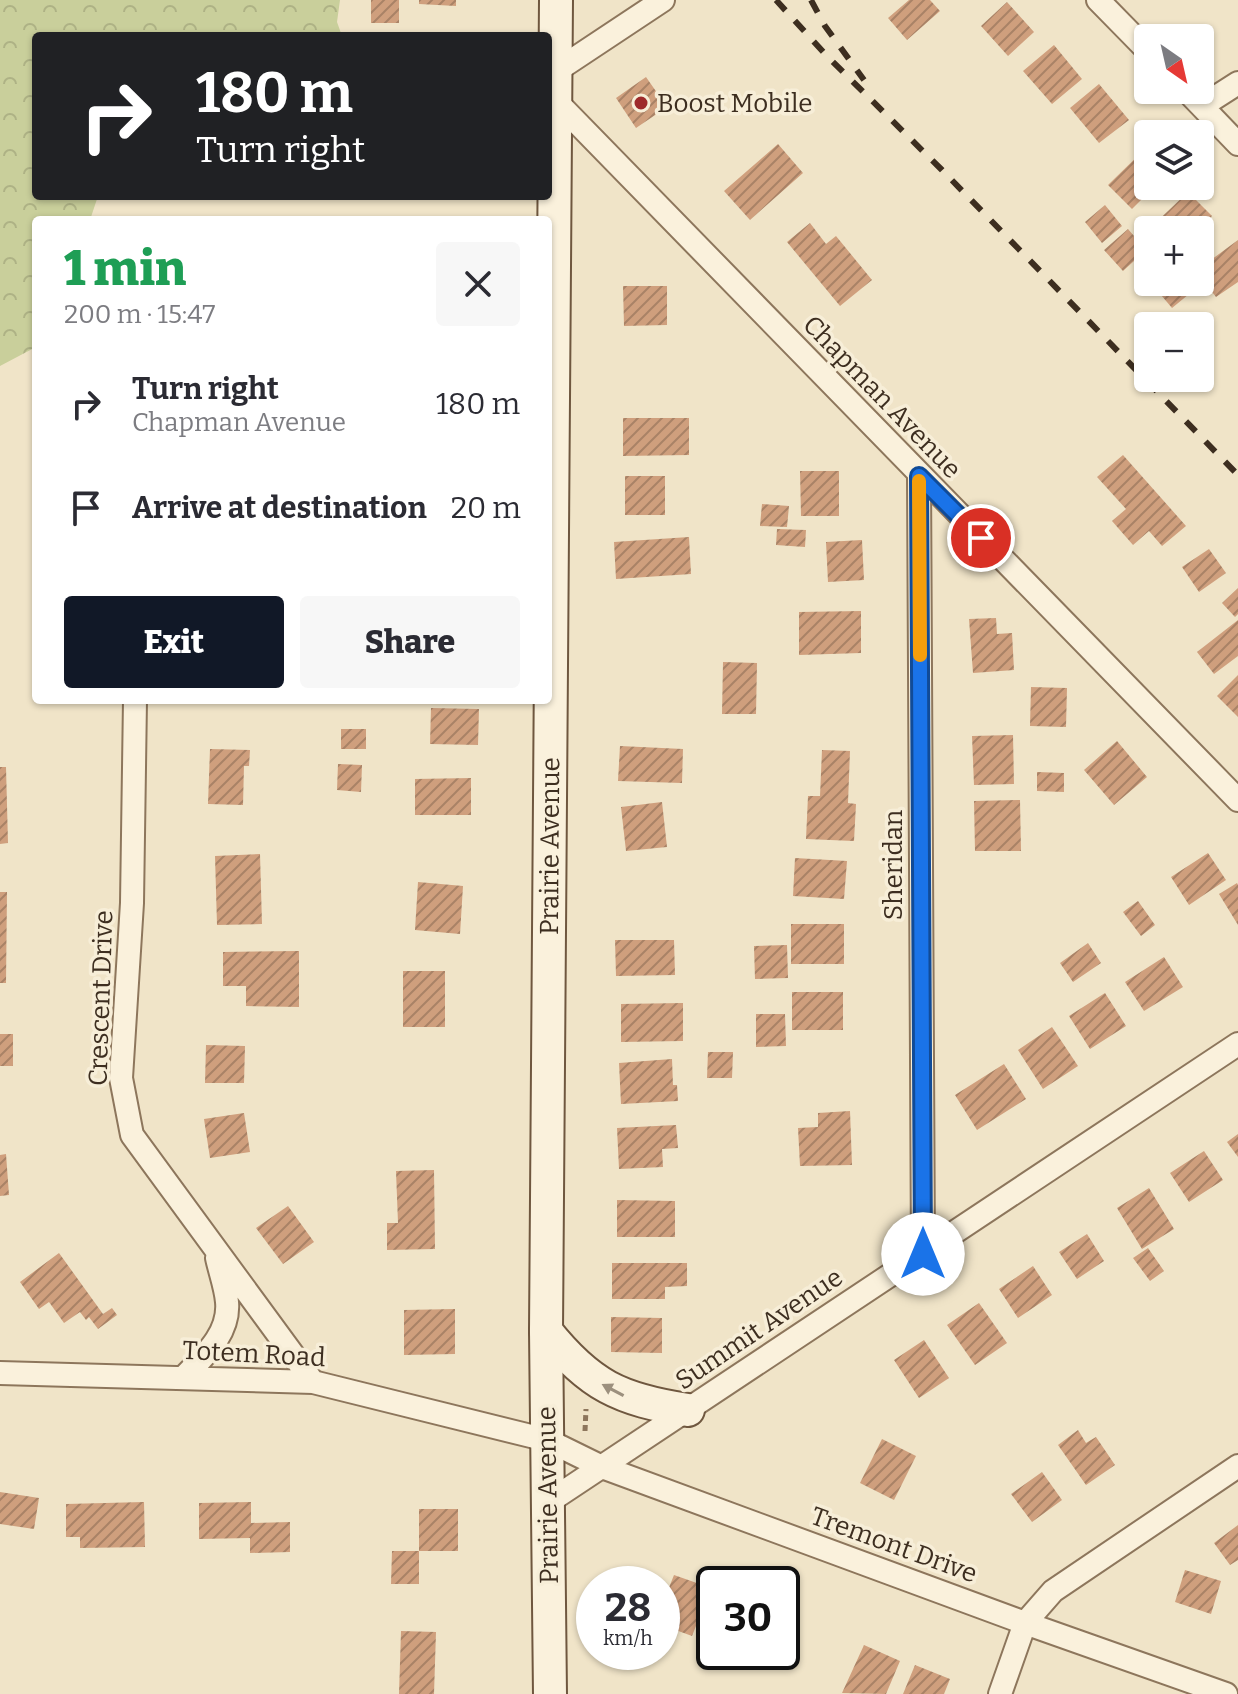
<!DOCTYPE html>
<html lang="en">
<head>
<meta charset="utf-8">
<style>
	:root { --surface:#fff; --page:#f7f7f7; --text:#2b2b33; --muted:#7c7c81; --accent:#111827 }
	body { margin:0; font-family:Bitter,serif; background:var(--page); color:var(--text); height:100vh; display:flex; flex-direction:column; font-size:30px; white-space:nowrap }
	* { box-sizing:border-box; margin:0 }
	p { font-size:26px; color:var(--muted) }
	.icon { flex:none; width:44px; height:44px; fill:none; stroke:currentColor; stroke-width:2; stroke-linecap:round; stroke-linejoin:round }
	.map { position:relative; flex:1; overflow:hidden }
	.sheet { position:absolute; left:32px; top:216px; width:520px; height:488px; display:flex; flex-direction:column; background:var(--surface); border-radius:8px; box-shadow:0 2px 6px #0004 }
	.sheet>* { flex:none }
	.banner { position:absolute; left:32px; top:32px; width:520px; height:168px; border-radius:8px; box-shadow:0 2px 6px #0004; background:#202124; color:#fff; overflow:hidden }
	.needle { width:52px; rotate:146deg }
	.buttons { position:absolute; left:1134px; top:24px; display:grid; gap:16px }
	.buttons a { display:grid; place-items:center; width:80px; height:80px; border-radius:8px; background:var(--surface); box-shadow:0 2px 6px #0004; font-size:40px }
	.speed { position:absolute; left:576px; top:1566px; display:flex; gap:16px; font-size:40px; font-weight:700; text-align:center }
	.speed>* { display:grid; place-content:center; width:104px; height:104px; border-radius:50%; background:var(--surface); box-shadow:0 2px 6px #0004; line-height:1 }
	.speed small { font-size:20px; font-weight:400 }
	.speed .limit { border:4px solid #111; border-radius:12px; background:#fff; color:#111 }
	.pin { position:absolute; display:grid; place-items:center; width:68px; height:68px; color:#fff; margin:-34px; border:4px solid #fff; border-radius:50%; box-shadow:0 2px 8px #0007 }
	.me { position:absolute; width:88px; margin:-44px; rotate:0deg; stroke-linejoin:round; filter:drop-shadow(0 0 6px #0008) }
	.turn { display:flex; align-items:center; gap:28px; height:168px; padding:0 32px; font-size:36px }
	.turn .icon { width:104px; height:104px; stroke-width:2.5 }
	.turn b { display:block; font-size:56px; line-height:68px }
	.round { display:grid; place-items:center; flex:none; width:84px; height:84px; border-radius:8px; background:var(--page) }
	.overview { display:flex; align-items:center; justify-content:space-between; height:136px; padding:0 32px }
	h1 { font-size:48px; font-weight:800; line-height:60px; color:#1e9e55 }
	.primary-button { display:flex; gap:16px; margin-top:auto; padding:16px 32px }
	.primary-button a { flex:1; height:92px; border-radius:8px; background:var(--accent); color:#fff; font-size:32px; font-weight:800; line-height:92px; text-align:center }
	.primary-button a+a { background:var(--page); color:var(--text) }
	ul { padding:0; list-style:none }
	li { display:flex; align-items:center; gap:24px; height:104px; padding:0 32px }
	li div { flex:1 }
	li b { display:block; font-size:30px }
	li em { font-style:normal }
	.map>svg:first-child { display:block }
	.forest { fill:url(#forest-crowns) }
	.building { fill:url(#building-hatch) }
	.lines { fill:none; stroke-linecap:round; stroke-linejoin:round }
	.street-casing { stroke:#8d765c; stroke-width:26 }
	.secondary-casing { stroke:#6f573f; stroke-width:36 }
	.path { stroke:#8d765c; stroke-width:5; stroke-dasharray:6 4; stroke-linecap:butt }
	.street { stroke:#faf1dc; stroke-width:22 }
	.secondary { stroke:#faf1dc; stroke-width:32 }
	.rail { stroke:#3d2e20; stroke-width:6; stroke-dasharray:14 14; stroke-linecap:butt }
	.oneway { fill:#9c907e }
	.route-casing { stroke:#114b97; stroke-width:20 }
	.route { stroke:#1a73e8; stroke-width:14 }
	.slow { stroke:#f59e0b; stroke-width:14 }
	.poi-dot { fill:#9e2a2b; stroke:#f7eed8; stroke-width:3 }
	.labels { text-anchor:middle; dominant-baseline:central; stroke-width:7; stroke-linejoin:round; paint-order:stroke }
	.poi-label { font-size:26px; fill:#3d2e20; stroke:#f7eed8; text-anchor:start }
	.street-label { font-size:26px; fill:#3d2e20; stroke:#f7eed8 }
</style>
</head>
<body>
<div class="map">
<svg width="1238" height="1694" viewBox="0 0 1238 1694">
	<defs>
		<pattern id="forest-crowns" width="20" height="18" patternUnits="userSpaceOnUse" patternTransform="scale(2)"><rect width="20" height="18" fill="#c9cf9b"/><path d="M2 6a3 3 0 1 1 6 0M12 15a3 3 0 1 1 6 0" fill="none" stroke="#aeb285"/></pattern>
		<pattern id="building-hatch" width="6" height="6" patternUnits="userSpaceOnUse" patternTransform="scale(2)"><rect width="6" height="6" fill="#cf9f7d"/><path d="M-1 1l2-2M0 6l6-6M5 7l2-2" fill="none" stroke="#a98266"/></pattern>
	</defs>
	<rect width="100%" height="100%" fill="#f0e4c8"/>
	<path class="forest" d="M0 0H340L337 22 342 36H36V196H98L90 220H36V347L0 366Z"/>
	<path class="building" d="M371 0H399V23H371Z
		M419 0H456V6L419 4Z
		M909 0H930L940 11 907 40 888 18Z
		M1007 2 1034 32 1008 56 981 26Z
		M1054 45 1082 79 1052 104 1023 71Z
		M646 77 667 107 636 128 616 98Z
		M1099 84 1129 120 1099 143 1070 108Z
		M778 144 803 173 750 220 724 191Z
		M1148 146V186H1155L1132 209 1108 185Z
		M1188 192 1212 216 1197 230H1148Z
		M1105 205 1122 226 1102 243 1085 222Z
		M810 223 826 244 836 236 872 280 840 306 787 242Z
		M1128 229 1146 250 1123 271 1104 250Z
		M1238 240V282L1216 297 1200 276V268Z
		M1165 282H1187L1194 290 1172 308 1156 289Z
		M623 286H667V325L624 326Z
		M623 418H689V455L623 456Z
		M1123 455 1186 526 1162 546 1149 531 1133 545 1112 521 1126 509 1097 477Z
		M800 471H839V516H801Z
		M625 476H665V515H625Z
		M762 504 789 506 787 527 760 526Z
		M777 529 806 530 805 547 776 545Z
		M689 537 691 574 616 579 614 542Z
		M862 540 864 580 828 582 826 542Z
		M1209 549 1226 573 1199 592 1182 567Z
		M1238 588V614L1235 617 1222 603Z
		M861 611V653L799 655V612Z
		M996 618 997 634 1012 633 1014 670 973 673 969 619Z
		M1238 620V656L1214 674 1197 652Z
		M723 662 757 663 756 714H722Z
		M1238 675V717L1217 696Z
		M1031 687 1067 688 1066 727 1030 726Z
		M431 708 479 709 478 745 430 744Z
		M341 729H366V749H341Z
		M1013 735 1014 784 974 785 972 736Z
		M1117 741 1147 777 1114 805 1084 770Z
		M620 746 683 749 682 783 618 781Z
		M210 749 250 750 249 766H244L243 805 208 804Z
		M822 750 850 751 848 803 856 804 854 841 806 839 808 796H820Z
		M338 764 362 765 361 792 337 790Z
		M0 767H6L8 843 0 844Z
		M1037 772 1064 773V792L1037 791Z
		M471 778V815H415V779Z
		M1020 800 1021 851H975L974 801Z
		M662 802 667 847 626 851 621 807Z
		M1208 853 1226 880 1189 905 1171 877Z
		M260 854 262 924 217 925 215 856Z
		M795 858 847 861 844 899 793 896Z
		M418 882 463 886 460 934 415 930Z
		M1237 883 1238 885V925L1219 894Z
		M0 892H7L6 983H0Z
		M1138 901 1155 925 1141 936 1123 912Z
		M791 924H844V964H791Z
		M615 940H674L675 975 616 976Z
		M1088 943 1101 963 1073 982 1060 963Z
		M787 945 788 978 755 979 754 946Z
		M299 951V1007L246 1006V986H223V952Z
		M1164 957 1183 987 1144 1011 1125 982Z
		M403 971H445V1027H403Z
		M792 992H843V1030H792Z
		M1105 993 1126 1026 1090 1049 1069 1016Z
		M683 1003V1041L621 1042V1004Z
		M756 1014H785L786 1046 756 1047Z
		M1052 1027 1078 1066 1043 1089 1018 1050Z
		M0 1034H13V1066H0Z
		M206 1045 245 1046 244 1083H205Z
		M708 1052H733L732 1078H707Z
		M672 1059 673 1085H677L678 1101 621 1104 619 1063Z
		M1004 1064 1026 1099 977 1130 955 1095Z
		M850 1111 852 1165 800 1166 798 1128 818 1127V1113Z
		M244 1113 250 1152 210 1158 204 1119Z
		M676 1125 678 1148 662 1149 663 1167 619 1169 617 1128Z
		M1238 1134V1157L1227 1142Z
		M1204 1151 1223 1180 1189 1202 1170 1173Z
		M6 1154 9 1195 0 1196V1155Z
		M434 1170 435 1249 387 1250V1223H398L396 1171Z
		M1149 1188 1174 1229 1142 1249 1117 1208Z
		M617 1200 675 1201V1237H617Z
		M288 1206 314 1242 283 1264 256 1228Z
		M1087 1234 1104 1261 1077 1279 1059 1252Z
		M1148 1248 1164 1271 1150 1281 1133 1258Z
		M59 1253 103 1314 112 1308 117 1315 98 1329 89 1317 86 1320 80 1312 64 1323 49 1302 39 1309 20 1282Z
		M612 1263H687V1286L665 1287V1299H612Z
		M1033 1266 1052 1295 1018 1318 999 1289Z
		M979 1303 1007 1343 975 1365 947 1325Z
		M455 1309V1354L404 1355V1310Z
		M611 1317 662 1318V1353L611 1352Z
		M924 1340 949 1378 919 1398 894 1360Z
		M1078 1430 1086 1443 1096 1437 1115 1465 1086 1485 1058 1445Z
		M882 1439 916 1456 894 1500 860 1483Z
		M1042 1472 1062 1500 1032 1522 1011 1494Z
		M0 1492 39 1498 34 1529 0 1524Z
		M144 1502 145 1547 80 1548V1537H66V1504Z
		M251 1502V1523L290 1522V1552L250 1553V1538L199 1539V1503Z
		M419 1509H458V1551H419Z
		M1238 1525V1560L1230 1565 1214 1543Z
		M392 1551H419V1584H391Z
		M1185 1570 1221 1581 1211 1614 1175 1602Z
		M674 1575 711 1588 692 1636 662 1625V1605Z
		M401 1631 436 1632 434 1694H399Z
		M864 1645 900 1661 886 1694 842 1693Z
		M915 1665 950 1679 944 1694H903Z"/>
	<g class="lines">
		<g class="street-casing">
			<path id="street" d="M1098 0 1148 51
				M556 71 663 0
				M1186 90 1238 144
				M555 100 1238 800
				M1202 106 1238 83
				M919 476 923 1254
				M135 700 132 903 121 1078 132 1135 313 1382
				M0 1373 313 1382 547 1440 602 1467 1025 1623 1226 1694
				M183 1378C203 1357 230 1334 227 1302 226 1288 220 1272 217 1258
				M550 1501 1238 1044
				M1000 1694 1025 1623 1053 1591 1238 1466"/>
		</g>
		<g class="secondary-casing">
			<g id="secondary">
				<path d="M546 1331C589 1385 620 1400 688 1410"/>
				<path id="s1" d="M550 1694 546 1331 556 0"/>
			</g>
		</g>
		<path class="path" d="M585 1431 586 1409"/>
		<use href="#street" class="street"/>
		<use href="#secondary" class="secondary"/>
		<path class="rail" d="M776 0 826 55 942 170 1238 475
			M811 0 825 26 864 80"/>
	</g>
	<defs><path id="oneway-solid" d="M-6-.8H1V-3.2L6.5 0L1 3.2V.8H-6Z" transform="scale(2)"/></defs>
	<use class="oneway" href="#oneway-solid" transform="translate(613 1390) rotate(-152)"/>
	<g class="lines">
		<g class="route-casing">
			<path id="route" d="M923 1254 919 476 981 538"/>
		</g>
		<use href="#route" class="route"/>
		<path class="slow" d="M919 481 920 655"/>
	</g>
	<circle class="poi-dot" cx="641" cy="103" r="8"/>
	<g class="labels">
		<g class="poi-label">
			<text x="657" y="103">Boost Mobile</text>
		</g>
		<g class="street-label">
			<text transform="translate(882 397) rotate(46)">Chapman Avenue</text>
			<text stroke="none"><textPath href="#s1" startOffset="848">Prairie Avenue</textPath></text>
			<text transform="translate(893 865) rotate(-90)">Sheridan</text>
			<text transform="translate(101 998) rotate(-88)">Crescent Drive</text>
			<text transform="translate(759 1329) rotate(-34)">Summit Avenue</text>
			<text transform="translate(254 1354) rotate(3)">Totem Road</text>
			<text transform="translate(548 1495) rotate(-91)">Prairie Avenue</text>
			<text transform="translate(894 1545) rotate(20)">Tremont Drive</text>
		</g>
	</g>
</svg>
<div class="buttons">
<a><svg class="needle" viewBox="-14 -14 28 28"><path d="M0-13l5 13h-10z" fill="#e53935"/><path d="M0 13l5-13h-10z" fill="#7c7c81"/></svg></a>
<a><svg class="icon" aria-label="layers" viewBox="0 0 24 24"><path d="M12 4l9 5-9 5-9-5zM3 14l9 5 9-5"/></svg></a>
<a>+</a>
<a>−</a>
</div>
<div class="speed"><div>28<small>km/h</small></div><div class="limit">30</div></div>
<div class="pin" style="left:981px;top:538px;background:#d93025"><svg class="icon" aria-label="arrive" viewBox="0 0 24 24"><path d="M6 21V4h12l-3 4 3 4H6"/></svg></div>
<svg class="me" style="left:923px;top:1254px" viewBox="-20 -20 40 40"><circle r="19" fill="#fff"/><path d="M0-13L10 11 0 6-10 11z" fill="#1a73e8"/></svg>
<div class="banner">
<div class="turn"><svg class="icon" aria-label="right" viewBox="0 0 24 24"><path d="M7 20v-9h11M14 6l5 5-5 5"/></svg><div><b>180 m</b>Turn right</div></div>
</div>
<section class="sheet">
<div class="overview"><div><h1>1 min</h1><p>200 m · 15:47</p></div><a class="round"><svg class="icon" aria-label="close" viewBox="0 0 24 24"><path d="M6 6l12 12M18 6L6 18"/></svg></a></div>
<ul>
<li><svg class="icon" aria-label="right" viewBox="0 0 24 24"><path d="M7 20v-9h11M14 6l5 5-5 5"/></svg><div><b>Turn right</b><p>Chapman Avenue</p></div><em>180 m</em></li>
<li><svg class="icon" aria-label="arrive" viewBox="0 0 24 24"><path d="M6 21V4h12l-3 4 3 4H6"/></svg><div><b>Arrive at destination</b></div><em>20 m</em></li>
</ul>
<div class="primary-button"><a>Exit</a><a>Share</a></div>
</section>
</div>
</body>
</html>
